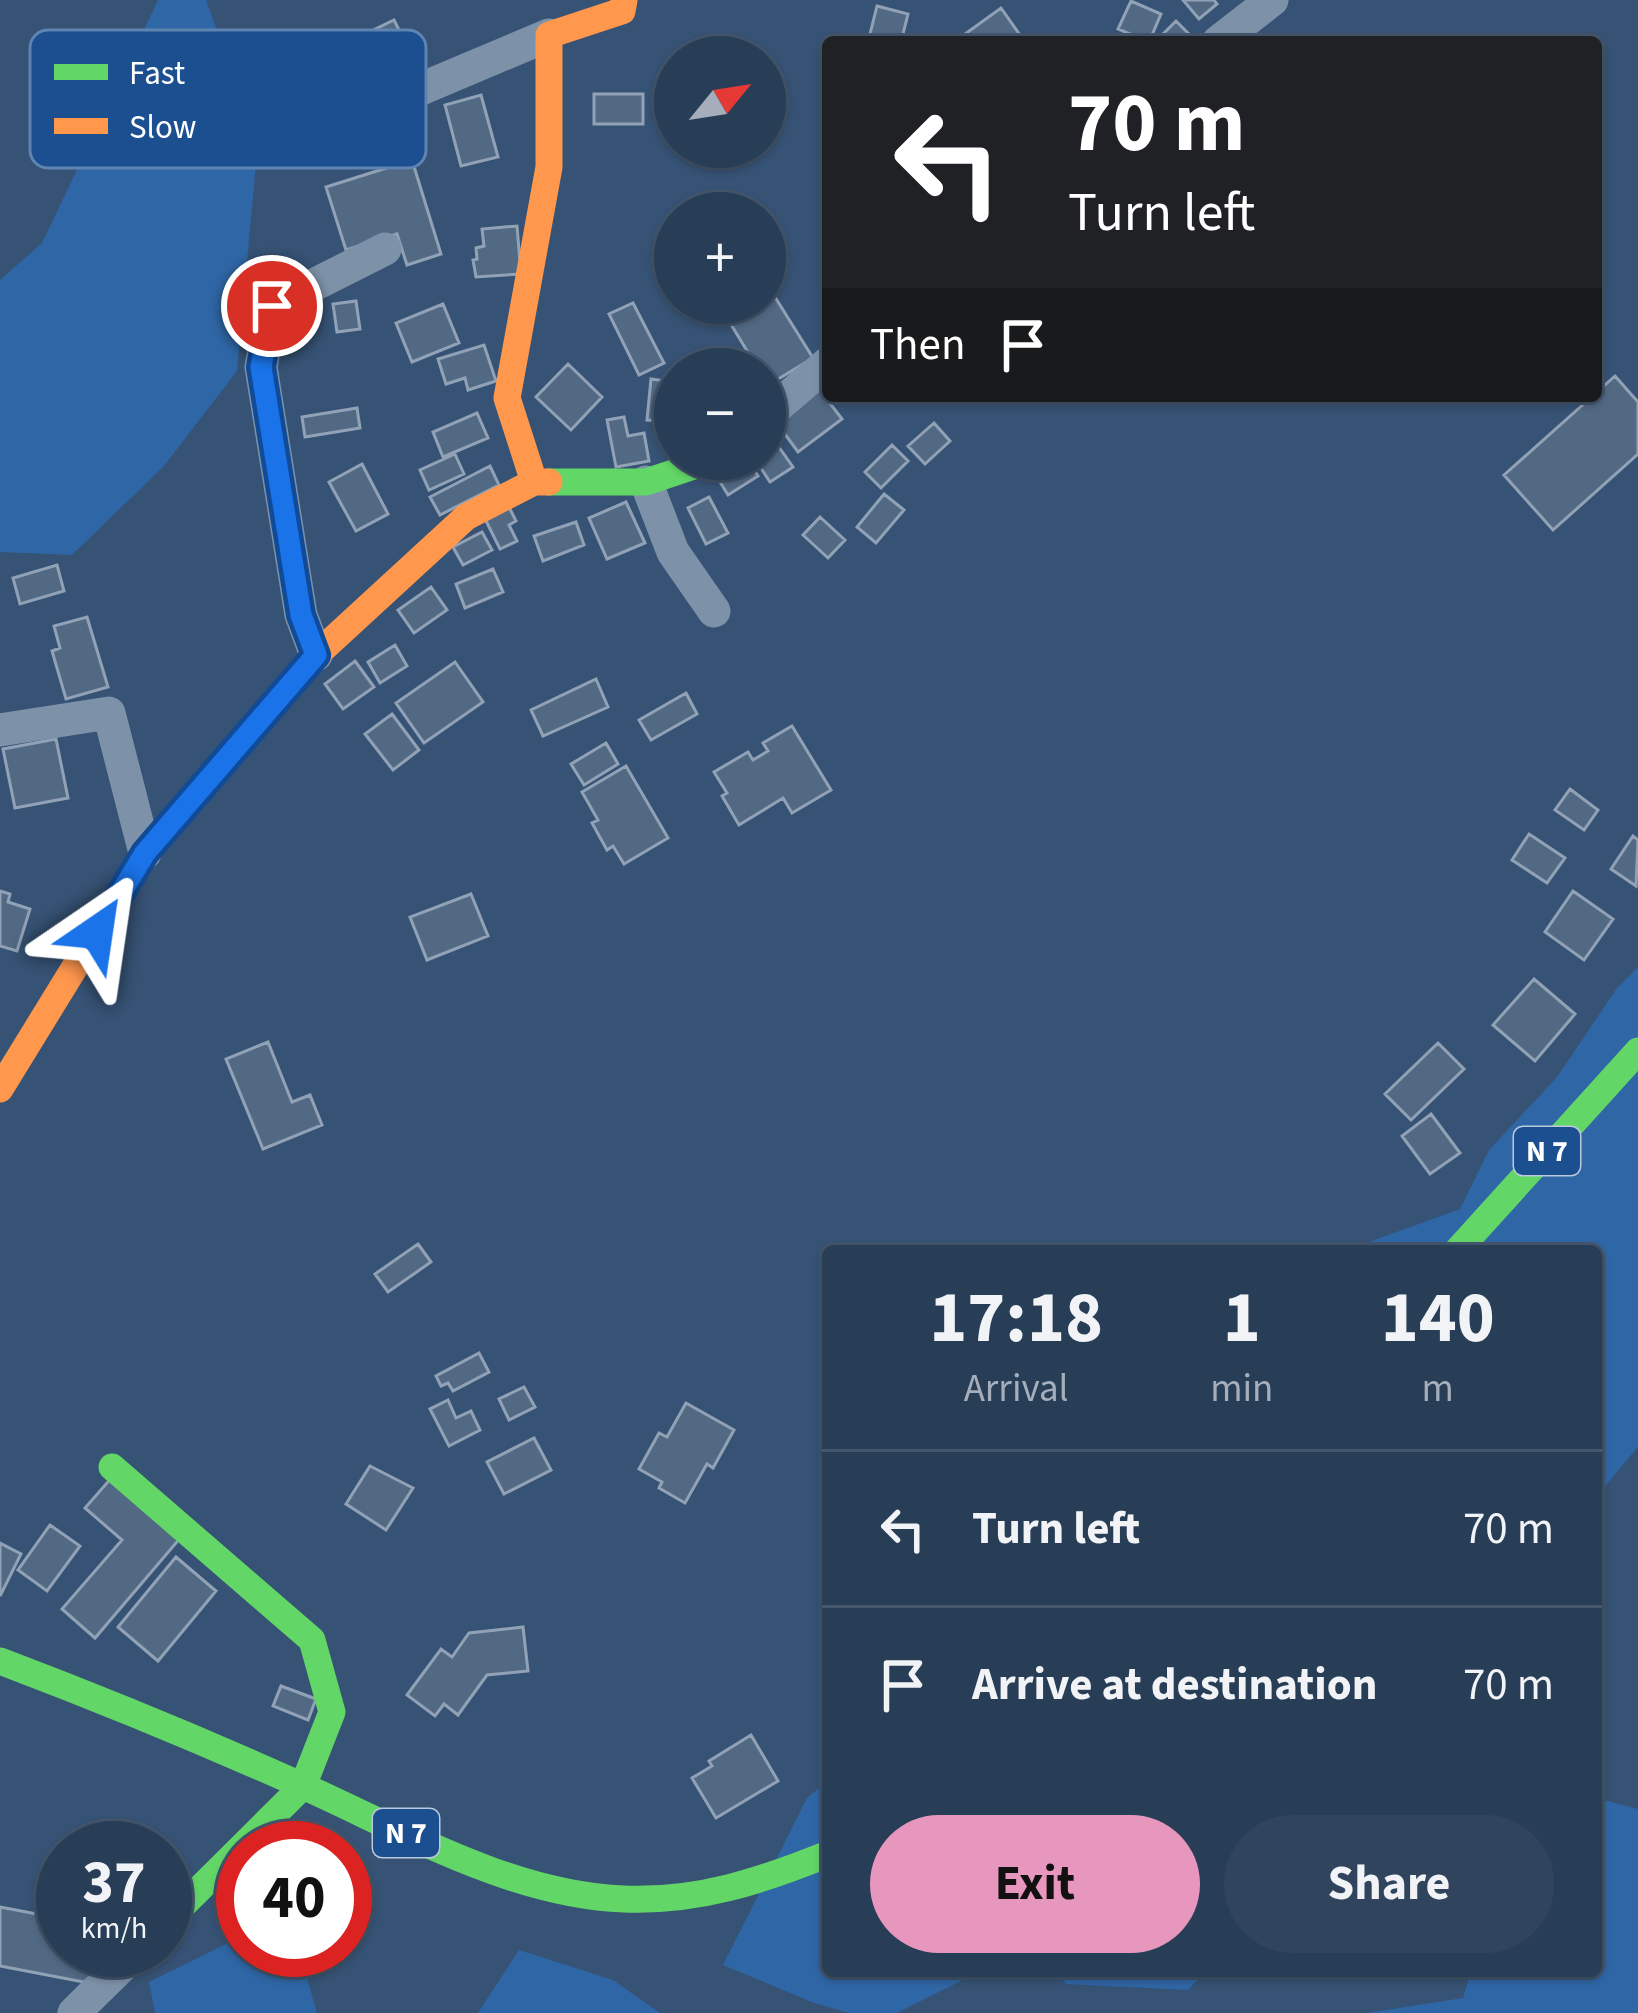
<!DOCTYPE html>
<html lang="en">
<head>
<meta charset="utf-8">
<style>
	:root { --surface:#283e57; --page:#30455d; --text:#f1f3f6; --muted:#a5aeba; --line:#44576d; --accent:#e797bd }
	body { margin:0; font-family:"Source Sans 3",sans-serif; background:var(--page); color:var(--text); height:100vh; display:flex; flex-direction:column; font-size:45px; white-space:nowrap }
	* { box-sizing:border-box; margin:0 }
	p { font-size:39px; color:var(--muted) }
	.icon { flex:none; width:66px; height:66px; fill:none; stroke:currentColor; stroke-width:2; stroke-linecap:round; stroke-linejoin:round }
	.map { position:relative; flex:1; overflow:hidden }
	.side { position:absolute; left:822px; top:1245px; width:780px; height:732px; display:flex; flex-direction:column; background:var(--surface); border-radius:12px; box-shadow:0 3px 9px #0004,0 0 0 3px var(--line) }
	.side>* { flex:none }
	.top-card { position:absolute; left:822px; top:36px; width:780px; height:366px; border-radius:12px; box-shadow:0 3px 9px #0004,0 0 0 3px var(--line); background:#202124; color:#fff; overflow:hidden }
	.needle { width:78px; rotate:60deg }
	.fabs { position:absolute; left:654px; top:36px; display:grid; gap:24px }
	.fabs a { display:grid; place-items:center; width:132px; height:132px; border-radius:50%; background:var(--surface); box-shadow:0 3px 9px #0004,0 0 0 3px var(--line); font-size:60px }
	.speed { position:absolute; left:36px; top:1821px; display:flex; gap:24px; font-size:60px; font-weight:700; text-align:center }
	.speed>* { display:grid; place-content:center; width:156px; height:156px; border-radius:50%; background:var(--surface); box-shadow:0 3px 9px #0004,0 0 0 3px var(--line); line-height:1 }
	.speed small { font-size:30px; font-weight:400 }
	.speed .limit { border:18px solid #d22; background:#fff; color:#111 }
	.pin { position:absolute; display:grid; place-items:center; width:102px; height:102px; color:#fff; margin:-51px; border:6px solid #fff; border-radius:50%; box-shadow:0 3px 12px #0007 }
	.me { position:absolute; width:132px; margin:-66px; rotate:32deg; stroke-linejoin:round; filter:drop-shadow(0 0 9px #0008) }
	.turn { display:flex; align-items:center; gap:42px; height:252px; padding:0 48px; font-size:54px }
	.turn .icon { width:156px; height:156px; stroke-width:2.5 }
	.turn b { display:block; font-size:84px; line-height:102px }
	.then { display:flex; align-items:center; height:114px; padding:0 48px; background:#0003; gap:24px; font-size:45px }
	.eta { display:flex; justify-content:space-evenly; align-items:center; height:204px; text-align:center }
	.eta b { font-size:72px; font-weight:700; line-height:84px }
	.action { display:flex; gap:24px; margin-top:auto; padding:24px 48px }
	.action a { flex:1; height:138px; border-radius:72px; background:var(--accent); color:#111; font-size:48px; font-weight:700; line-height:138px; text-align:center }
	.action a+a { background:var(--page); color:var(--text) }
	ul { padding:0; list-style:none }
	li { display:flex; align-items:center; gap:36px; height:156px; padding:0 48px; border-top:3px solid var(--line) }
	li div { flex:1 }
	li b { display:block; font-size:45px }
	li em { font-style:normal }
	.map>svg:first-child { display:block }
	.green { fill:#2f66a5 }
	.building { fill:#526984; stroke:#92a2b6; stroke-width:3 }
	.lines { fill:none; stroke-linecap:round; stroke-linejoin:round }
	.street { stroke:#7d92a8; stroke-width:33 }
	.fast { stroke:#63d668; stroke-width:27 }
	.slow { stroke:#ff974d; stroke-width:27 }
	.route-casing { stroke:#114b97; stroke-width:30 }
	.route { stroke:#1a73e8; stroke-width:21 }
	.labels { text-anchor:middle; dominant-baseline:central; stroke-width:12; stroke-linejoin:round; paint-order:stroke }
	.shield { fill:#1b4f8f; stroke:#bbcadd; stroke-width:3 }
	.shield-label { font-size:30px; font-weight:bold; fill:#fff }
	.key { fill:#1b4f8f; stroke:#5f84b1; stroke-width:3 }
	.key-label { font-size:33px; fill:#fff }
</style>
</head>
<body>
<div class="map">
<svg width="1638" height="2013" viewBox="0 0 1638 2013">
	<rect width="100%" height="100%" fill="#365274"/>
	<path class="green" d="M158 0H206L258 142 237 371 164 466 72 555 0 552V280L42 243Z
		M1638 967V1447L1596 1497V1251H1344L1460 1209 1489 1150 1557 1077 1617 988Z
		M828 1781V1971H967L961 1981 897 2013H849L814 2003 723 1965 807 1798Z
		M1596 1798 1638 1809V2013H1367L1463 1998 1471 1971H1596Z
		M230 1942 243 1945V1950L301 1957 317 2013H155L149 1982Z
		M519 1950 613 1980 660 2013H478Z
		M1054 1971H1206L1188 1990 1066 1984Z"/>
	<path class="building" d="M1183 0H1214L1217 4 1199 19Z
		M1131 1 1161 14 1149 42 1118 29Z
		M877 6 908 14 901 42H868Z
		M1001 8 1025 42H954Z
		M394 20 421 74 349 109 322 55Z
		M1176 21 1190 35 1184 42H1155Z
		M594 94H643V124H594Z
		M481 95 498 157 461 166 445 105Z
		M412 160 441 254 407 265 397 234 346 250 326 187Z
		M517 226 521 274 476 277 473 260 477 259 476 248 484 246 482 229Z
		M765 281 813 358 765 387V369H752L755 364 721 308 729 303H765Z
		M356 301 360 329 337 332 333 304Z
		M633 303 664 363 639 375 609 314Z
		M443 304 459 343 412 362 396 323Z
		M484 345 496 381 468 390 465 378 446 384 438 359Z
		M568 364 602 397 571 430 536 397Z
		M1615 376 1638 402V454L1553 530 1504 475Z
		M651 379 673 382 675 422 647 420Z
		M819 389 842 419 798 452 776 422Z
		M357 408 360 428 305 437 302 417Z
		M477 413 488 438 443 457 433 432Z
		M624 417 628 436 644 433 649 461 616 467 607 420Z
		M934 423 950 441 925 464 908 446Z
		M769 433 793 467 770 482 755 459H765V435Z
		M892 445 908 461 881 488 865 472Z
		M455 454 464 474 429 490 420 470Z
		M736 459H747L758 476 728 495 714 472Z
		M362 464 388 514 356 531 329 482Z
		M490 466 499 485 440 515 430 497Z
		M884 494 904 510 876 543 857 527Z
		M709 497 728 533 706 544 688 508Z
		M626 502 645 543 607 559 589 518Z
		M508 505 516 521 509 525 517 541 500 549 484 517Z
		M820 517 845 540 828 558 803 535Z
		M576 522 584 545 543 561 534 536Z
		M482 532 492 550 463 565 453 547Z
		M57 565 64 591 20 604 13 578Z
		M493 569 503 592 465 608 456 584Z
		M431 587 447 610 414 633 398 610Z
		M87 617 108 687 66 699 52 651 60 648 54 626Z
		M395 645 407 666 380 683 368 662Z
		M355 661 374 687 343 709 325 684Z
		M455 662 483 702 424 743 396 703Z
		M596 679 608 707 543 736 531 710Z
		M686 693 697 714 651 740 639 720Z
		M392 714 419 750 393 770 365 734Z
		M792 726 831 790 792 813 783 798 739 825 722 796 727 793 714 772 748 752 753 760 768 751 763 743Z
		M56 739 68 798 15 808 3 749Z
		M606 743 618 764 584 785 571 764Z
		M626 766 668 838 624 864 613 846 607 850 592 823 598 820 582 792Z
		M1570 789 1598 810 1584 830 1555 810Z
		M1529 834 1565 858 1547 883 1512 860Z
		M1633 836 1638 840 1636 886 1611 869Z
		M0 891 10 894 8 902 30 909 17 951 0 946Z
		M1573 891 1613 919 1584 960 1545 932Z
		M471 894 488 936 427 960 410 917Z
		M1534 979 1575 1014 1535 1061 1493 1025Z
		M268 1042 292 1102 310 1095 322 1125 263 1149 226 1059Z
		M1438 1043 1464 1069 1411 1120 1385 1094Z
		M1431 1114 1460 1153 1430 1174 1402 1136Z
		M418 1244 431 1262 388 1292 375 1274Z
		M479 1353 489 1372 453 1391 448 1383 441 1386 436 1376Z
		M524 1387 535 1407 509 1420 499 1399Z
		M448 1400 456 1418 471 1411 480 1430 449 1446 430 1409Z
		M686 1403 734 1430 713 1468 707 1464 685 1503 659 1488 662 1482 639 1469 659 1433 667 1437Z
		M534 1438 551 1470 504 1494 487 1462Z
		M370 1466 413 1488 386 1530 346 1504Z
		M113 1476 182 1536 95 1638 62 1609 122 1540 85 1508Z
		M50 1525 80 1546 47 1591 18 1570Z
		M0 1543 21 1554 0 1596Z
		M176 1557 216 1591 158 1661 118 1627Z
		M523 1627 528 1671 487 1675 458 1715 444 1704 435 1716 407 1695 441 1649 452 1657 469 1633Z
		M281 1686 316 1699 308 1720 273 1706Z
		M751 1735 778 1781 716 1818 692 1778 712 1766 709 1761Z
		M0 1907 63 1919V1950H100L94 1984 0 1966Z"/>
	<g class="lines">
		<path class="street" d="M1218 42 1272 0
			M409 94 549 35
			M765 417 828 363
			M646 482 673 552 714 611
			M316 655 301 615 261 367 272 306 385 249
			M0 730 109 713 145 853
			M74 2013 138 1950"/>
		<path class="fast" d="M549 482H646L715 459
			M1457 1251 1638 1051
			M112 1467 312 1640 332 1712 303 1786 165 1923
			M0 1661C103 1700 205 1742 305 1787 405 1832 512 1895 624 1899 698 1902 761 1881 828 1854"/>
		<path class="slow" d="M534 482 507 398 549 167V35L622 11 624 0
			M0 1089 145 853 316 655 466 517 534 482H549"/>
	</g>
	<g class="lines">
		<g class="route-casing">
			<path id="route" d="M97 932 145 853 316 655 301 615 261 367 272 306"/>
		</g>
		<use href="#route" class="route"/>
	</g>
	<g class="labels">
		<g class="shield">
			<rect x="1514" y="1127" width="66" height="48" rx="9"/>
			<rect x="373" y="1809" width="66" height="48" rx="9"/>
		</g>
		<g class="shield-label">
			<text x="1547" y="1151">N 7</text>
			<text x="406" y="1833">N 7</text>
		</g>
	</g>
	<rect x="30" y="30" width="396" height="138" rx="18" class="key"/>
	<rect x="54" y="64" width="54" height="16" fill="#63d668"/>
	<rect x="54" y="118" width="54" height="16" fill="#ff974d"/>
	<g class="key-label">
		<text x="129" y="84">Fast</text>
		<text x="129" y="138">Slow</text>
	</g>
</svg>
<div class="fabs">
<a><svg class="needle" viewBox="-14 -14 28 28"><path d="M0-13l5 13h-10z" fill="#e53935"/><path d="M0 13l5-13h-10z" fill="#a5aeba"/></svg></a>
<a>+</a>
<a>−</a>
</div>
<div class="speed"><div>37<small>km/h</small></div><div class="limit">40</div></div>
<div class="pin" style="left:272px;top:306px;background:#d93025"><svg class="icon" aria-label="arrive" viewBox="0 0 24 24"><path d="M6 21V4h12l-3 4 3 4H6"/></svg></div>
<svg class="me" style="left:97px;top:932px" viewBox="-20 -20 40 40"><path d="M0-17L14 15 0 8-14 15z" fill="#1a73e8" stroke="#fff" stroke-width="4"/></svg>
<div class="top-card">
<div class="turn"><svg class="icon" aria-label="left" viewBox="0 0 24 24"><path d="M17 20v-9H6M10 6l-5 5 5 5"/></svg><div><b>70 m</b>Turn left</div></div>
<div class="then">Then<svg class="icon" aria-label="arrive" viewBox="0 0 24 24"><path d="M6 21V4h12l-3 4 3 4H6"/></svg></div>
</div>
<section class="side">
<div class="eta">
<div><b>17:18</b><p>Arrival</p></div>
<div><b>1</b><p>min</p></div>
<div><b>140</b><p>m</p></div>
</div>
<ul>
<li><svg class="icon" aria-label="left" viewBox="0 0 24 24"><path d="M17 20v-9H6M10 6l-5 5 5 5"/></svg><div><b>Turn left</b></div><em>70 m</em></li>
<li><svg class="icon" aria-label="arrive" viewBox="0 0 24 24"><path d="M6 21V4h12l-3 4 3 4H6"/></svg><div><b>Arrive at destination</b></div><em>70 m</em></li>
</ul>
<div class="action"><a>Exit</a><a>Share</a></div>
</section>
</div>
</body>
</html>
